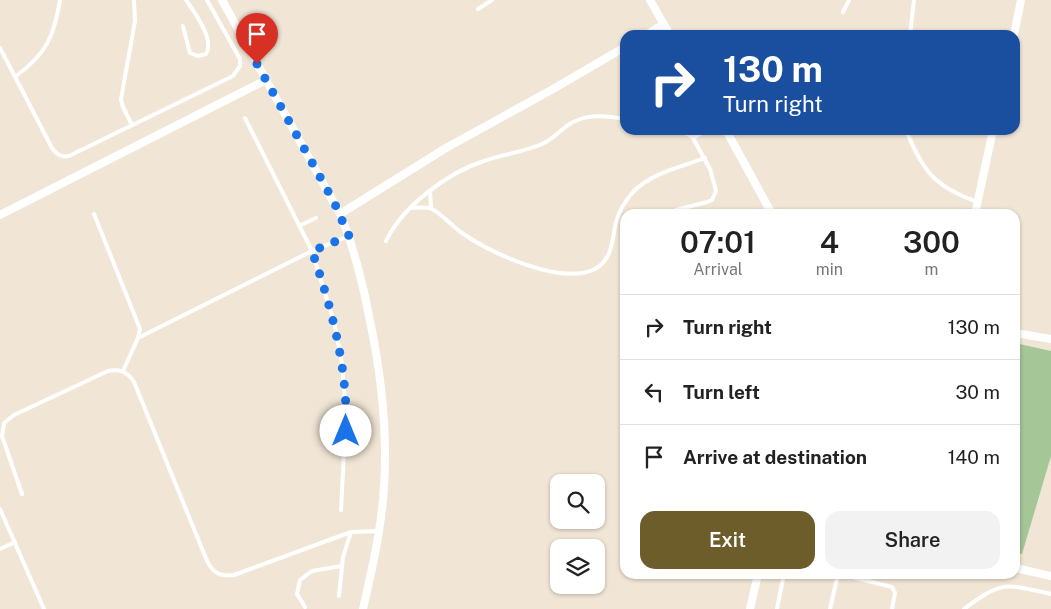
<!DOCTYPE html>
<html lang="en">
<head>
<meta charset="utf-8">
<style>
	:root { --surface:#fff; --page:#f2f2f2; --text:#222; --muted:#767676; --line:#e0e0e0; --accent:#6d5d2a }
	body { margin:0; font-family:"Public Sans",sans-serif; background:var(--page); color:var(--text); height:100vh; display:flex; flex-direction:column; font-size:19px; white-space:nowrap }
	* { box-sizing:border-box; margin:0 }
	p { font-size:16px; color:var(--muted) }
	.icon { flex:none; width:28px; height:28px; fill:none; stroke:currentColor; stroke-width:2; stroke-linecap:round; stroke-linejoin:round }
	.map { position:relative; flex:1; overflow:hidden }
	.details { position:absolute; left:620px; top:209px; width:400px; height:370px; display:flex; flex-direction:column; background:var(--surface); border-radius:15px; box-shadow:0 1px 4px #0004 }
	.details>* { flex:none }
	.guide { position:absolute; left:620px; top:30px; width:400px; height:105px; border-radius:15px; box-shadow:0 1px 4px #0004; background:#1a4fa0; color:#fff; overflow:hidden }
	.controls { position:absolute; left:550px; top:474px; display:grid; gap:10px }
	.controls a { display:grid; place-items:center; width:55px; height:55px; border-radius:10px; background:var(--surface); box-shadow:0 1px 4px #0004; font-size:25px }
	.pin { position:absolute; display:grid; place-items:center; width:42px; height:42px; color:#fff; margin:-51px -21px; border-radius:50% 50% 50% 0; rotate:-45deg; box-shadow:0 0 5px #0007 }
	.pin .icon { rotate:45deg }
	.me { position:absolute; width:55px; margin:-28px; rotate:0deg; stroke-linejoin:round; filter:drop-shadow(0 0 4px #0008) }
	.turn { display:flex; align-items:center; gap:18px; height:105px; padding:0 20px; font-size:22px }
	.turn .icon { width:65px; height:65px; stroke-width:2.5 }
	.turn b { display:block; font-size:35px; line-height:42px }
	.eta { display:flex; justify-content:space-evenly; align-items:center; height:85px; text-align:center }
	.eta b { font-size:30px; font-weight:600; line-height:35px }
	.button { display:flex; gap:10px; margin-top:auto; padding:10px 20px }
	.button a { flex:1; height:58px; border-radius:15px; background:var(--accent); color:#fff; font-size:20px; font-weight:600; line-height:58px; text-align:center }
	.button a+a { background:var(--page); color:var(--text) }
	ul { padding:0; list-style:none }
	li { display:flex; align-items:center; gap:15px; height:65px; padding:0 20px; border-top:1px solid var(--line) }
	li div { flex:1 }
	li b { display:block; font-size:19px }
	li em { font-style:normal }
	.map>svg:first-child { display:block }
	.green { fill:#a5c697 }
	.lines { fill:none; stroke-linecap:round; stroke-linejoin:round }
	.lane { stroke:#fff; stroke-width:4 }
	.street { stroke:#fff; stroke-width:8 }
	.route { stroke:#1a73e8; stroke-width:9; stroke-dasharray:0 16.2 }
</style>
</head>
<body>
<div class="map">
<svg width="1051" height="609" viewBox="0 0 1051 609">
	<rect width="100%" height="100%" fill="#f1e6d5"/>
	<path class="green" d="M1015 343 1051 351V456L1022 554 1015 553Z"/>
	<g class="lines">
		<path class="lane" d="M478 9 492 0
			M843 12 849 0
			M183 26 190 53 198 56 206 54C215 39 194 12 186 0
			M910 35 914 0
			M0 48 52 148C57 155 61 157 69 156L233 76 240 66V59L207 0
			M16 76C46 54 54 37 60 0
			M245 118 312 251 334 322 342 363 346 413 341 510
			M132 125 123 107 121 99 135 21 134 0
			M906 130C923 172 935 187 978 202
			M693 138 707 130
			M430 191 431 208
			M410 208C416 208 427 206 432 209 443 215 452 226 462 233 491 253 561 286 595 269 613 259 612 239 616 222 619 211 625 201 633 192 651 173 681 167 705 158
			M676 210 707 202 712 200 716 191 710 169 693 138 690 135 676 130
			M94 214 140 329 138 338 123 371
			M301 225 316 218
			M386 241C403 206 447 173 484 161 503 154 524 152 542 144 551 140 557 134 564 128 582 113 604 115 625 119
			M138 338 312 251 349 236
			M22 494 2 436 4 423 14 415 108 371C119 369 127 371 134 382L205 556C211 571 217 577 234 575L351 532 380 531
			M0 509 44 609
			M0 549 15 542
			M840 574 892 587 895 593 892 609
			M339 596 343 557 351 532
			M305 607 297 594 300 580 312 571 341 566
			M777 609 784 574
			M830 609 838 574
			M964 609C1003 580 1005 584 1051 594"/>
		<path class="street" d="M222 0 340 214C354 247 362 280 369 316 384 386 391 459 379 531 375 557 369 583 363 609
			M650 0 670 35
			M646 35 664 24
			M1014 35 1021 0
			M726 130 772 214
			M340 214 446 148 553 89 625 47
			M975 214 993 130
			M0 215 266 80
			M1015 333 1051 339
			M1015 568 1051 576
			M750 609 758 574"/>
	</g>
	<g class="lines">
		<path class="route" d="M257 64 334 202 349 236 312 251C332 309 348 369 346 431"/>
	</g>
</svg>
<div class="controls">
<a><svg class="icon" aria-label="search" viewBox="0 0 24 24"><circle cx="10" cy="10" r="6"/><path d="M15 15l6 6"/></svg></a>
<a><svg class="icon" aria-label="layers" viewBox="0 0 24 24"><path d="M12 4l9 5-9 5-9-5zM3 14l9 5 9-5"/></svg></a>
</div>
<div class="pin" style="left:257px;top:64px;background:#d93025"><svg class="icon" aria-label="arrive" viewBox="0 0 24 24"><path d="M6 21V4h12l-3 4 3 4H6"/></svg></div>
<svg class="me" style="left:346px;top:431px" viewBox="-20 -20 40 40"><circle r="19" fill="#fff"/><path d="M0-13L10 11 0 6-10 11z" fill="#1a73e8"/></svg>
<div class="guide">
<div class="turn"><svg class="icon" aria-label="right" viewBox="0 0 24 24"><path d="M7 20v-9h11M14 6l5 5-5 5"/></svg><div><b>130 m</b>Turn right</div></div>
</div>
<section class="details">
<div class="eta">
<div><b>07:01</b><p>Arrival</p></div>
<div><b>4</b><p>min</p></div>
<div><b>300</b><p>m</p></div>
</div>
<ul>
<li><svg class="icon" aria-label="right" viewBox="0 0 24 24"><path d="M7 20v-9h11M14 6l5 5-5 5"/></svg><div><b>Turn right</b></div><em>130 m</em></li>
<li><svg class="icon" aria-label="left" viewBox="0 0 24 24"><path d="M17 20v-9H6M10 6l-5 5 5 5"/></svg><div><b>Turn left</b></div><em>30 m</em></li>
<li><svg class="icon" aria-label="arrive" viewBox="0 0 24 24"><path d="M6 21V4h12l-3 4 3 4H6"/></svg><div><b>Arrive at destination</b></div><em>140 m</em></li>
</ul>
<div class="button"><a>Exit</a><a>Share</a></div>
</section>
</div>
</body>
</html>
